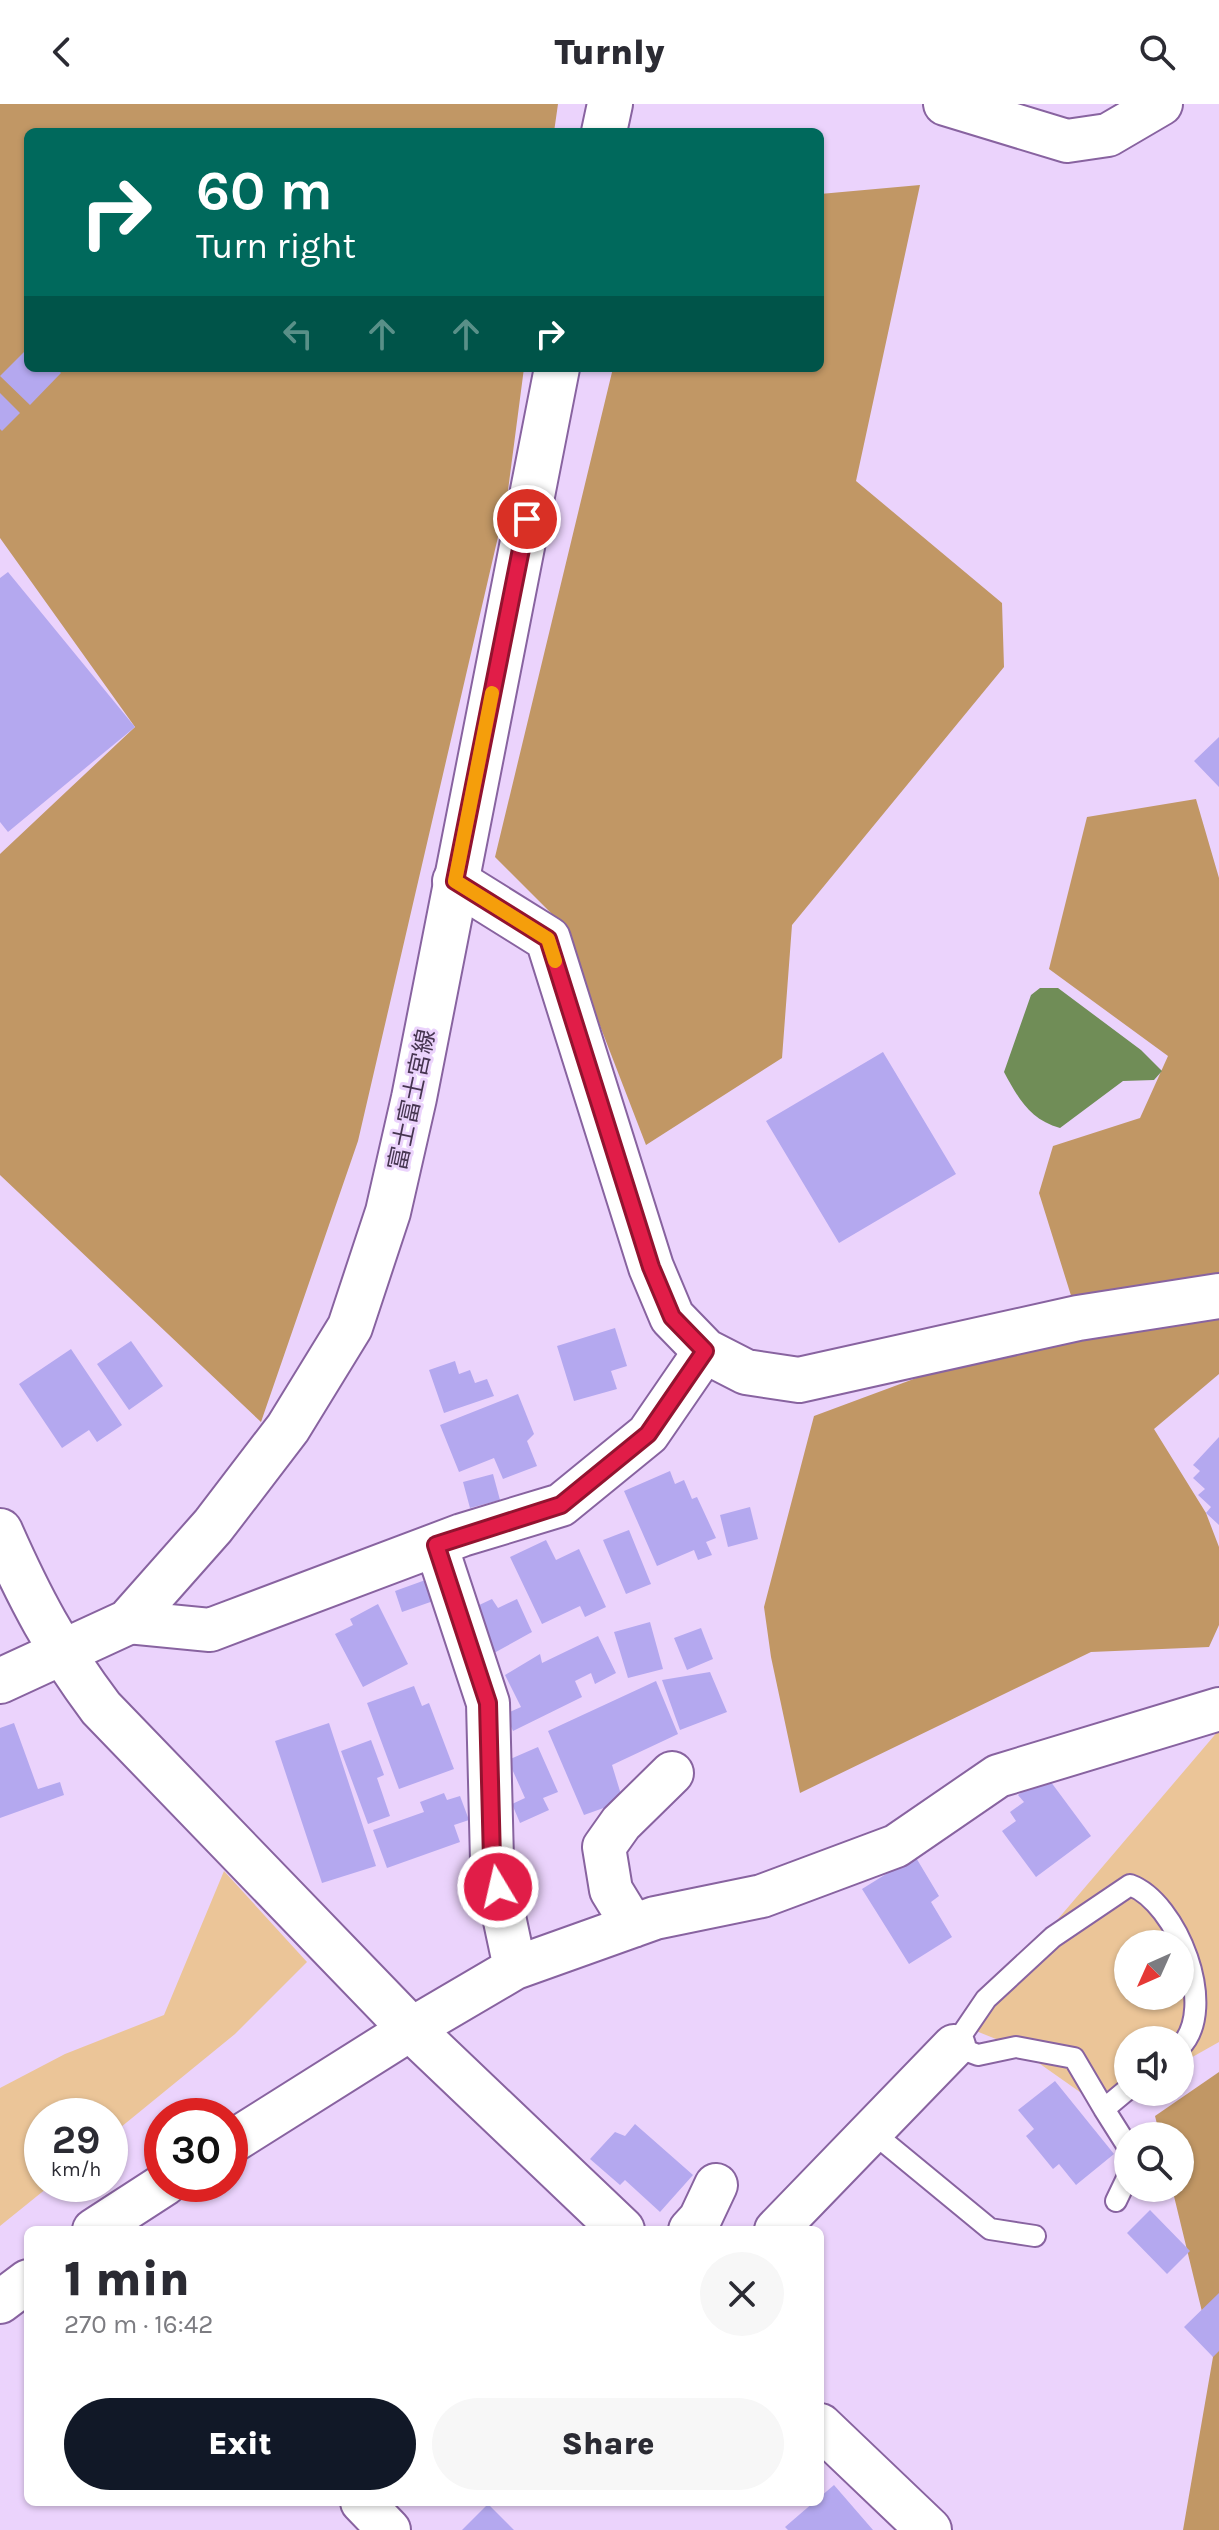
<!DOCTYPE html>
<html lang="en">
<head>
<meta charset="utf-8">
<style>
	:root { --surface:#fff; --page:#f7f7f7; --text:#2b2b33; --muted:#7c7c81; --accent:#111827 }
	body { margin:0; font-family:Karla,"Noto Sans JP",sans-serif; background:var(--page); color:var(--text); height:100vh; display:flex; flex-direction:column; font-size:30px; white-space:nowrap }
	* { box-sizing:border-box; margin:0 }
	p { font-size:26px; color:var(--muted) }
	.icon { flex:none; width:44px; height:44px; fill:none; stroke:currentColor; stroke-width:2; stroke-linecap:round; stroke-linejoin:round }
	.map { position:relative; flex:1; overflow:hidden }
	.sheet { position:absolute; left:24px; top:2122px; width:800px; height:280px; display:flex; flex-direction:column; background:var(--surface); border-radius:12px; box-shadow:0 2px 6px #0004 }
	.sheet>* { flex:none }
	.top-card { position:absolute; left:24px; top:24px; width:800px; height:244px; border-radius:12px; box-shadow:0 2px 6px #0004; background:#00695c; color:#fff; overflow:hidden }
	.needle { width:52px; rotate:225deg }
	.tools { position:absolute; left:1114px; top:1826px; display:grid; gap:16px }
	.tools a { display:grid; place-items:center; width:80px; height:80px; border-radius:50%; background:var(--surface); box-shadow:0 2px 6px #0004; font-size:40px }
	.speed { position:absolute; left:24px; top:1994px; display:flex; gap:16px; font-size:40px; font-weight:700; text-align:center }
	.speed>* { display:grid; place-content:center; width:104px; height:104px; border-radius:50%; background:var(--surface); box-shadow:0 2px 6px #0004; line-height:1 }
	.speed small { font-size:20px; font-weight:400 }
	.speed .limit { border:12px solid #d22; background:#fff; color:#111 }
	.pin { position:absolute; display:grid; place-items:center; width:68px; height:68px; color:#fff; margin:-34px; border:4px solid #fff; border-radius:50%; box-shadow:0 2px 8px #0007 }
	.me { position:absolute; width:88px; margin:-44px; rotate:351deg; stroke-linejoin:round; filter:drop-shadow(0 0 6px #0008) }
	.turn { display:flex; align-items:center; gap:28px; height:168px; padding:0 40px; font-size:36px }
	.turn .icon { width:104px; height:104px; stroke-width:2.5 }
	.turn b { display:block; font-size:56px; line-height:68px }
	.lanes { display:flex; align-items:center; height:76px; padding:0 40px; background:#0003; justify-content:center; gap:40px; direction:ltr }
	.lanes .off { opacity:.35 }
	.round { display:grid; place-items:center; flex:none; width:84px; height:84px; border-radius:42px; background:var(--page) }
	.summary { display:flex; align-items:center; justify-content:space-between; height:136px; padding:0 40px }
	h1 { font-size:48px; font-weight:800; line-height:60px }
	.primary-button { display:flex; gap:16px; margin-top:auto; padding:16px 40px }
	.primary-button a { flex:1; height:92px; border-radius:48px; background:var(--accent); color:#fff; font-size:32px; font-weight:800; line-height:92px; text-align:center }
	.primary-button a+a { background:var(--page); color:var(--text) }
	header { display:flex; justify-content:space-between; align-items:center; height:104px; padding:0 40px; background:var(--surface); font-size:36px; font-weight:800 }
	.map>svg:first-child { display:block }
	.green { fill:#ebc598; fill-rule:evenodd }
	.forest { fill:#c19765 }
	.water { fill:#708d57 }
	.building { fill:#b4a8ef }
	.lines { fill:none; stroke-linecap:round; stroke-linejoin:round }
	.service-casing { stroke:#8863a0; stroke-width:24 }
	.minor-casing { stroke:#8863a0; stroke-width:46 }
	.tertiary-casing { stroke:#8863a0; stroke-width:48 }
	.secondary-casing { stroke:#8863a0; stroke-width:48 }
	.service { stroke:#fff; stroke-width:20 }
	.minor { stroke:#fff; stroke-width:42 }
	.tertiary { stroke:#fff; stroke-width:44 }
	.secondary { stroke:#fff; stroke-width:44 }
	.route-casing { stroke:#92132f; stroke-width:20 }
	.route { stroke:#e11d48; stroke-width:14 }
	.slow { stroke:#f59e0b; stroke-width:14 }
	.labels { text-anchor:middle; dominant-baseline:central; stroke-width:6; stroke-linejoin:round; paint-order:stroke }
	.street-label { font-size:24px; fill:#463550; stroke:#ebd3fc }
</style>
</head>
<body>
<header><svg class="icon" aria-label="back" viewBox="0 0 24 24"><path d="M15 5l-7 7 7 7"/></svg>Turnly<svg class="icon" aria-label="search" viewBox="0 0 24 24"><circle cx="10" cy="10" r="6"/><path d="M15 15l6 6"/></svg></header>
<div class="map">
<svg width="1219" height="2426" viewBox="0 0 1219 2426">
	<rect width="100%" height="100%" fill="#ebd3fc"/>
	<path class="green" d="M1219 1626V1938L1180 1960V1936H1128V1988L1104 2005 1016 1943 966 1923ZM1128 1840H1180V1892H1128Z
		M224 1767 307 1858 235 1930 110 2032V2012H42V2080H52L0 2122V1984L65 1950 164 1911Z"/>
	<path class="forest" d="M0 0H558L554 28H28V264H524L507 394 358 1037 261 1318 0 1071V750L135 623 0 434Z
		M920 81 856 377 1002 499 1004 563 792 821 782 954 646 1041 560 818 495 753 613 264H820V90Z
		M1196 695 1219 774V1270L1154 1325 1206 1409 1219 1443V1521L1209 1543 1091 1548 800 1689 771 1553 764 1503 814 1312 1078 1214 1039 1089 1053 1042 1140 1014 1168 952 1049 865 1087 713Z
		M1219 1968V2426H1183L1213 2253 1172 2084H1180V2032H1160L1155 2012Z"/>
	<path class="water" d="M1040 884H1058L1141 946 1162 967 1154 976 1123 977 1060 1024C1030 1016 1018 994 1004 968L1031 891Z"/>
	<path class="building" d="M28 244V264H56L61 269 30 301 0 272Z
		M0 289 20 309 2 327 0 325Z
		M8 468 135 623 8 728 0 718V474Z
		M1219 633V683L1194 657Z
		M883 948 956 1070 839 1139 766 1017Z
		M615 1224 627 1262 611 1267 617 1285 574 1297 557 1242Z
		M131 1237 163 1282 129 1306 97 1260Z
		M71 1245 122 1321 97 1338 89 1326 62 1344 19 1280Z
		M455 1257 459 1270 470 1266 475 1279 487 1275 494 1292 444 1309 429 1266Z
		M518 1290 534 1330 527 1337 537 1362 503 1375 494 1354 459 1368 440 1321Z
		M1219 1333V1421L1206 1409 1211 1403 1198 1391 1205 1385 1193 1374 1200 1367 1193 1361Z
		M670 1367 675 1380 684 1376 692 1395 697 1393 716 1434 706 1438 712 1451 698 1456 694 1446 657 1462 624 1387Z
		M493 1370 500 1396 470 1404 463 1378Z
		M750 1403 758 1435 728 1443 720 1411Z
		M629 1426 651 1480 626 1490 603 1436Z
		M546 1436 556 1456 579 1445 606 1503 585 1513 580 1502 542 1520 510 1453Z
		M431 1474 439 1495 402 1508 395 1487Z
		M492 1495 498 1504 517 1495 532 1528 494 1549 475 1503Z
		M378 1500 408 1560 363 1583 335 1530 353 1521 350 1515Z
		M650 1518 663 1565 628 1574 614 1528Z
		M701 1524 713 1555 687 1566 674 1534Z
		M598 1532 616 1569 595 1580 591 1569 575 1577 582 1593 513 1627 505 1610 521 1603 505 1571 540 1550 542 1559Z
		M710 1568 727 1608 680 1626 662 1576Z
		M656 1577 678 1630 612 1661 623 1697 584 1711 548 1627Z
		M414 1582 422 1602 429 1599 454 1665 399 1685 367 1599Z
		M14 1619 38 1685 60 1678 64 1691 0 1714V1624Z
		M329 1619 376 1762 322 1779 275 1637Z
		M371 1636 384 1671 377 1674 390 1712 368 1720 341 1647Z
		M538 1643 558 1688 543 1694 549 1706 520 1719 512 1700 525 1694 508 1656Z
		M1045 1670 1091 1732 1036 1773 1002 1727 1016 1717 1010 1708 1024 1698 1018 1691Z
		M444 1689 447 1696 460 1692 469 1716 454 1721 460 1738 387 1764 373 1726 424 1708 420 1698Z
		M915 1752 939 1792 931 1798 952 1833 909 1860 862 1785Z
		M1055 1977 1114 2050 1076 2081 1059 2060 1053 2065 1026 2032 1034 2025 1018 2006Z
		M635 2020 693 2071 660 2108 625 2076 620 2081 590 2055 615 2028 625 2032Z
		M1150 2106 1190 2147 1167 2170 1127 2129Z
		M1219 2189V2247L1213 2253 1184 2223Z
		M834 2381 873 2426H788L785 2423 814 2398H820V2393Z
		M488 2400 514 2426H462Z"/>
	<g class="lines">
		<g class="service-casing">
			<path id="service" d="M1128 1985 1104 2005 1074 1954 1016 1943 978 1951 954 1942 986 1895 1053 1833 1130 1781C1177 1798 1219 1904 1180 1943
				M1104 2005 1128 2043
				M871 2027 990 2125 1035 2132
				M1116 2097 1128 2072"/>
		</g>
		<g class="minor-casing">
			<path id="minor" d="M945 0 1067 37 1108 31 1161 0
				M436 1441 488 1599 492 1756 515 1864
				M128 1518 210 1526 462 1431 561 1401 648 1330 705 1247
				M633 1822 611 1786 604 1743 621 1719 672 1669
				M230 2039 411 1925 515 1864 655 1814 762 1792 896 1742 998 1672 1219 1605
				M94 2126 165 2080
				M690 2126 700 2115 716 2081
				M776 2126 954 1942
				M0 2198 28 2177
				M362 2398 389 2426"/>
		</g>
		<g class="tertiary-casing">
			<path id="tertiary" d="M455 777 548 835 651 1163 672 1213 705 1247 746 1268 799 1276 1078 1214 1219 1192
				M0 1427C30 1495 56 1544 101 1604L411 1925 622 2126
				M820 2322 929 2426"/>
		</g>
		<g class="secondary-casing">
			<path id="secondary" d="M604 28 610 0
				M0 1577 128 1518 213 1422 288 1324 350 1223 388 1108 414 994 557 264"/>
		</g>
		<use href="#service" class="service"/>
		<use href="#minor" class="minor"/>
		<use href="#tertiary" class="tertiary"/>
		<use href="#secondary" class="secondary"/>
	</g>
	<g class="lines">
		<g class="route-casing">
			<path id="route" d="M498 1783 492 1756 488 1599 436 1441 561 1401 648 1330 705 1247 672 1213 651 1163 548 835 455 777 527 415"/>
		</g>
		<use href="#route" class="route"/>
		<path class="slow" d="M492 589 455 777 548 835 555 857"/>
	</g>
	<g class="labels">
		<g class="street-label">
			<text transform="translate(412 996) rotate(-78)">富士富士宮線</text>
		</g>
	</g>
</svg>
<div class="tools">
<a><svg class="needle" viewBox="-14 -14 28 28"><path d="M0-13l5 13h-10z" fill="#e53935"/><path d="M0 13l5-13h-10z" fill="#7c7c81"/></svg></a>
<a><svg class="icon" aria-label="sound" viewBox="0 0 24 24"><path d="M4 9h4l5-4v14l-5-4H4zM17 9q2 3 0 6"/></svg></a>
<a><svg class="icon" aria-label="search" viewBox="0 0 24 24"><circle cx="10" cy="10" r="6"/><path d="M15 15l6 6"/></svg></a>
</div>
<div class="speed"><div>29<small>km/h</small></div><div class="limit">30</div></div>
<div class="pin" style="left:527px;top:415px;background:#d93025"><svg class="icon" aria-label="arrive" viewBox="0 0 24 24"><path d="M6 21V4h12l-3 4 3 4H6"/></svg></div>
<svg class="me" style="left:498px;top:1783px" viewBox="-20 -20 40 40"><circle r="17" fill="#e11d48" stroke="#fff" stroke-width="3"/><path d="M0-11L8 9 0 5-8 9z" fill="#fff"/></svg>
<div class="top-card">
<div class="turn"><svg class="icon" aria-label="right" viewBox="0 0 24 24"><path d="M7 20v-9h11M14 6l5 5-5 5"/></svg><div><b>60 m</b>Turn right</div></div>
<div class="lanes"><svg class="icon off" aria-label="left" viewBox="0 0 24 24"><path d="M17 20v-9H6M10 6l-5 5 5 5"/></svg><svg class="icon off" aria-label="ahead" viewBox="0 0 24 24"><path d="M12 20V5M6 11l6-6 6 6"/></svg><svg class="icon off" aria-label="ahead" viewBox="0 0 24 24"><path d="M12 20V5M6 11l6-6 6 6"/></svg><svg class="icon" aria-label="right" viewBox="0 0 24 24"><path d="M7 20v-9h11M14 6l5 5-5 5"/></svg></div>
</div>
<section class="sheet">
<div class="summary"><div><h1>1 min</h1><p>270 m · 16:42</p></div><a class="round"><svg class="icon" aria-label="close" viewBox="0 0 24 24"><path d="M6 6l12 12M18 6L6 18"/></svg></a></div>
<div class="primary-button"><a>Exit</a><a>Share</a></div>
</section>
</div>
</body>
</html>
